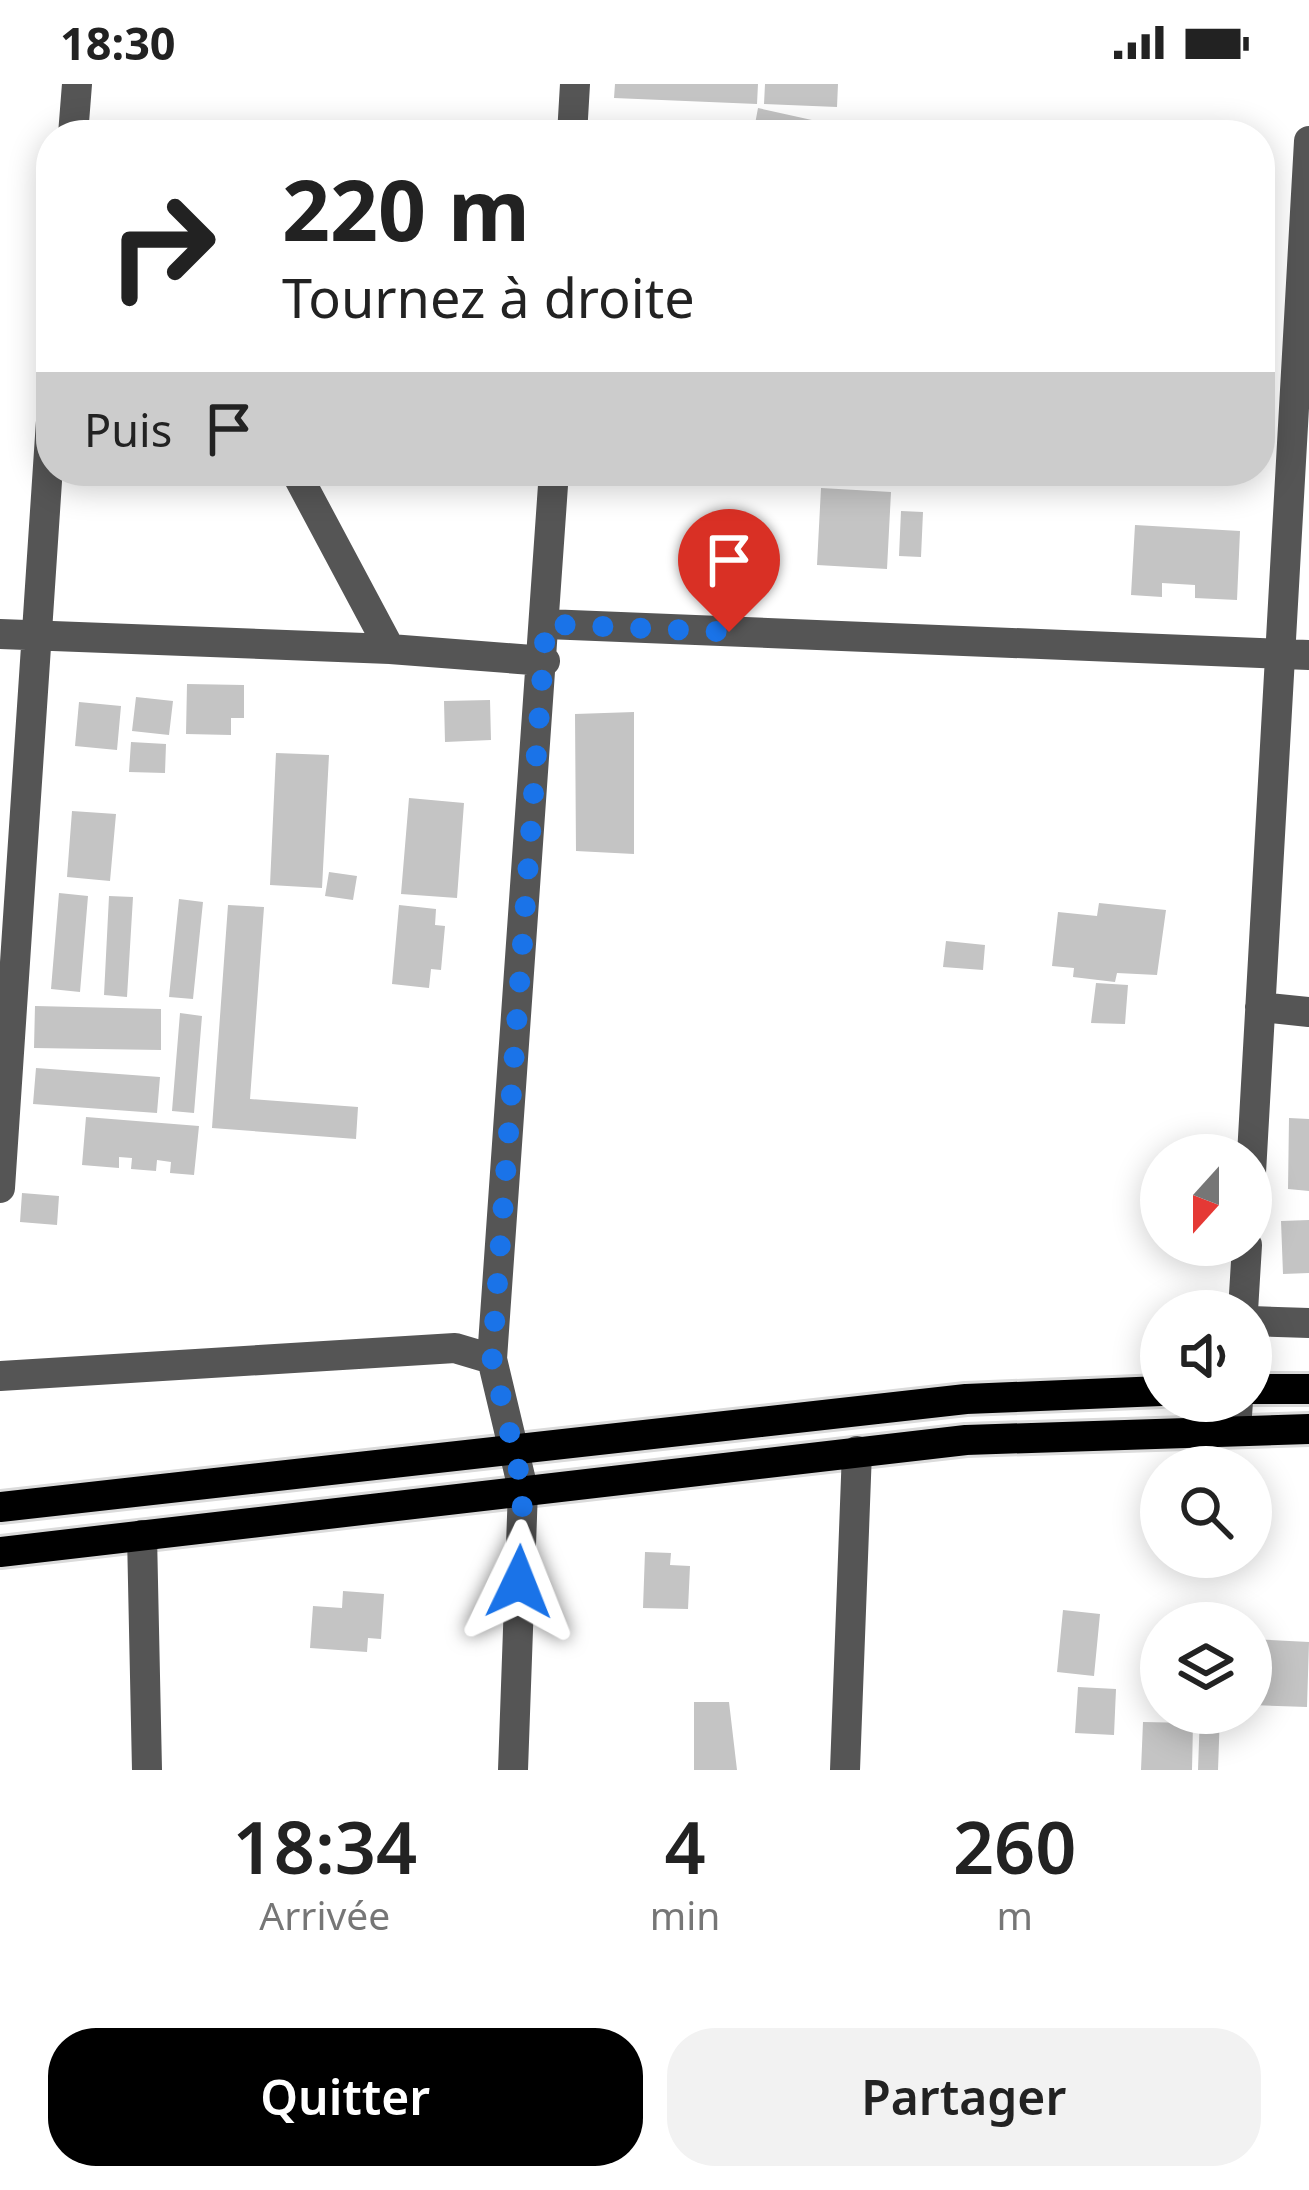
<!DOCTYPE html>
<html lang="fr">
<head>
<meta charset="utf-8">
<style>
	:root { --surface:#fff; --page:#f2f2f2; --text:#222; --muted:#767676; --accent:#000 }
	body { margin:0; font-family:"Noto Sans",sans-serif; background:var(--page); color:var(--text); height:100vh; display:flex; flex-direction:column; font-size:45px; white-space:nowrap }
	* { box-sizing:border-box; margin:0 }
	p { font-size:39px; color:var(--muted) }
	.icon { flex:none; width:66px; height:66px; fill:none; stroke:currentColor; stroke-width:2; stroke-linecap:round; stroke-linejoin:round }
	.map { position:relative; height:1686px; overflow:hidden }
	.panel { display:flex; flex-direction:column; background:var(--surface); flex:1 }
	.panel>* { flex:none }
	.hud { position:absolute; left:36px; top:36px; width:1239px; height:366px; border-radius:48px; box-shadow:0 6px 30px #0003; background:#fff; color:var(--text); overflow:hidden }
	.needle { width:78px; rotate:201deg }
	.buttons { position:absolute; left:1140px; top:1050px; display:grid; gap:24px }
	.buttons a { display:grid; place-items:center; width:132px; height:132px; border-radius:50%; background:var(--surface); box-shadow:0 6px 30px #0003; font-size:60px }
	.pin { position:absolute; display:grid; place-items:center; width:102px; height:102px; color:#fff; margin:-123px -51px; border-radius:50% 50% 50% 0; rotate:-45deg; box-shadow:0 0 12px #0007 }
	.pin .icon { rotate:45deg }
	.me { position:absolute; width:132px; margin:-66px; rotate:2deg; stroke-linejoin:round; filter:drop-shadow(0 0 9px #0008) }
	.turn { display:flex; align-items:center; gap:42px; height:252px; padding:0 48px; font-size:54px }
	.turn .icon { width:156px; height:156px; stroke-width:2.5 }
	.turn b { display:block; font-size:84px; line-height:102px }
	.then { display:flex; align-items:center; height:114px; padding:0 48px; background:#0003; gap:24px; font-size:45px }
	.eta { display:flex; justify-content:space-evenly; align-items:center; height:204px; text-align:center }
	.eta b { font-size:72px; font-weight:600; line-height:84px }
	.cta { display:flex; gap:24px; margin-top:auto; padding:24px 48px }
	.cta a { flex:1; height:138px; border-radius:48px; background:var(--accent); color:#fff; font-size:48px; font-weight:600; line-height:138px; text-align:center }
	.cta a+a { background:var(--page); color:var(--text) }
	.status { display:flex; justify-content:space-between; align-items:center; height:84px; padding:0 60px; background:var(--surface); direction:ltr }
	.status svg { height:33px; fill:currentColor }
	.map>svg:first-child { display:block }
	.building { fill:#c4c4c4 }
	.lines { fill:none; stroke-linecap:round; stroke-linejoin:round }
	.major-casing { stroke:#dbdbdb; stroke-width:36 }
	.minor { stroke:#555; stroke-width:30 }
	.major { stroke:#000; stroke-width:30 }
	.route { stroke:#1a73e8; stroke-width:21; stroke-dasharray:0 37.8 }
</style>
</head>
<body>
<div class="status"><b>18:30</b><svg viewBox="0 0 49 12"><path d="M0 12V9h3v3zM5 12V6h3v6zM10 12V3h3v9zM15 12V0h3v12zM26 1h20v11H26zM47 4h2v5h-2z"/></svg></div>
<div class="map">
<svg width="1309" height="1686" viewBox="0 0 1309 1686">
	<rect width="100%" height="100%" fill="#fff"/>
	<path class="building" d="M615 0H758L757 20 614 14Z
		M765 0H838L837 23 764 20Z
		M758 24 848 44 846 51H753Z
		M821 404 891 408 887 485 817 481Z
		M901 427 923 428 921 473 899 472Z
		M1135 441 1240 447 1237 516 1195 514V501L1162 499V513L1131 511Z
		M187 600 244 601V634H231V651L186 650Z
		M136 613 173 617 169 651 132 647Z
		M490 616 491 656 445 658 444 617Z
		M79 618 121 622 117 666 75 662Z
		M634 628V770L576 767 575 630Z
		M131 658 166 660 165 689 129 688Z
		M276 669 329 671 322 804 270 801Z
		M409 714 464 719 457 814 401 810Z
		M72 727 116 730 110 797 67 793Z
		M329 788 357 792 353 816 325 812Z
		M59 809 88 812 80 908 51 905Z
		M109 812 133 813 127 913 104 911Z
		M179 815 203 818 193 915 169 913Z
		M1099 819 1166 826 1157 891 1117 889 1115 898 1073 893 1074 884 1052 882 1058 828 1097 832Z
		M228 821 264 823 250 1015 358 1023 356 1055 212 1044Z
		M399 821 436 825 435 841 445 842 441 886 431 885 429 904 392 900Z
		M946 857 985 861 983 886 943 883Z
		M1096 899 1128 901 1125 940 1091 939Z
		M35 922 161 925V966L34 964Z
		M180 929 202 932 194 1029 172 1027Z
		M36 984 160 993 157 1029 33 1020Z
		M86 1033 199 1042 194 1091 170 1089 171 1078 157 1076 156 1087 131 1085 132 1074 119 1073V1084L82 1081Z
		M1289 1034 1309 1035V1107L1288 1105Z
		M22 1109 59 1112 57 1141 20 1138Z
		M1309 1136V1189L1283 1190 1281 1137Z
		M645 1468 671 1469 670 1481 690 1482 688 1525 643 1524Z
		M343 1507 384 1510 381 1555 368 1554 367 1568 310 1564 313 1522 342 1524Z
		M1063 1526 1100 1530 1094 1592 1057 1588Z
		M1251 1555 1309 1558 1307 1623 1251 1621Z
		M1078 1603 1116 1605 1114 1651 1075 1649Z
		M694 1618H729L737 1686H694Z
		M1200 1629H1220L1218 1686H1198Z
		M1143 1638 1193 1639 1192 1686H1141Z"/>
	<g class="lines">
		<g class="major-casing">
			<path id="major" d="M1251 1305H1309
				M0 1423 966 1315 1161 1307
				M0 1468 966 1356 1309 1345"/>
		</g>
		<path class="minor" d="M73 51 77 0
			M572 51 575 0
			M295 387 390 565
			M546 540 1309 571
			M0 550 390 565 545 577
			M1260 923 1309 928
			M1251 1089 1309 57
			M0 1104 51 337
			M1243 1227 1247 1161
			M1251 1237 1309 1239
			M492 1275 554 387
			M0 1292 455 1264 492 1275 523 1405 513 1686
			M1236 1346 1238 1317
			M142 1451 147 1686
			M845 1686 857 1367"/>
		<use href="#major" class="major"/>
	</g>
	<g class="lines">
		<path class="route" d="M519 1498 523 1405 492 1274 546 540 729 548"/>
	</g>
</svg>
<div class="buttons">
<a><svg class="needle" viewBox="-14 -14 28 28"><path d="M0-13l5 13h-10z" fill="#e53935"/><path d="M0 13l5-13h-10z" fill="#767676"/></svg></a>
<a><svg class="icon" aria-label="sound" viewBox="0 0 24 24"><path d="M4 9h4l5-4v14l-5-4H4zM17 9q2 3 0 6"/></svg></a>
<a><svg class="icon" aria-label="search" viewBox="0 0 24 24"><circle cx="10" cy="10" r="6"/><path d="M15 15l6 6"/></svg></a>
<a><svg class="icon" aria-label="layers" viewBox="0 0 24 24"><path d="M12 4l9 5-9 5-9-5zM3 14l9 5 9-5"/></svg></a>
</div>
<div class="pin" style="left:729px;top:548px;background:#d93025"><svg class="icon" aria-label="arrive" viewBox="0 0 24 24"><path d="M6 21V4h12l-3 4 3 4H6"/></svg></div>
<svg class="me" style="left:519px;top:1498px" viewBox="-20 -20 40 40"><path d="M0-17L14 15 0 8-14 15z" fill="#1a73e8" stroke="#fff" stroke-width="4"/></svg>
<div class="hud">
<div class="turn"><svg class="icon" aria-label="right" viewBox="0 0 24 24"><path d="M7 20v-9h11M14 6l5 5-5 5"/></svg><div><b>220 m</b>Tournez à droite</div></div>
<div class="then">Puis<svg class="icon" aria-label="arrive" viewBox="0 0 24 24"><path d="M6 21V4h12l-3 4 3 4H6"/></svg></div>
</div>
</div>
<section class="panel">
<div class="eta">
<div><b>18:34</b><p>Arrivée</p></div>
<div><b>4</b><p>min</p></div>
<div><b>260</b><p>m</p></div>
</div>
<div class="cta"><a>Quitter</a><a>Partager</a></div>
</section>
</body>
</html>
